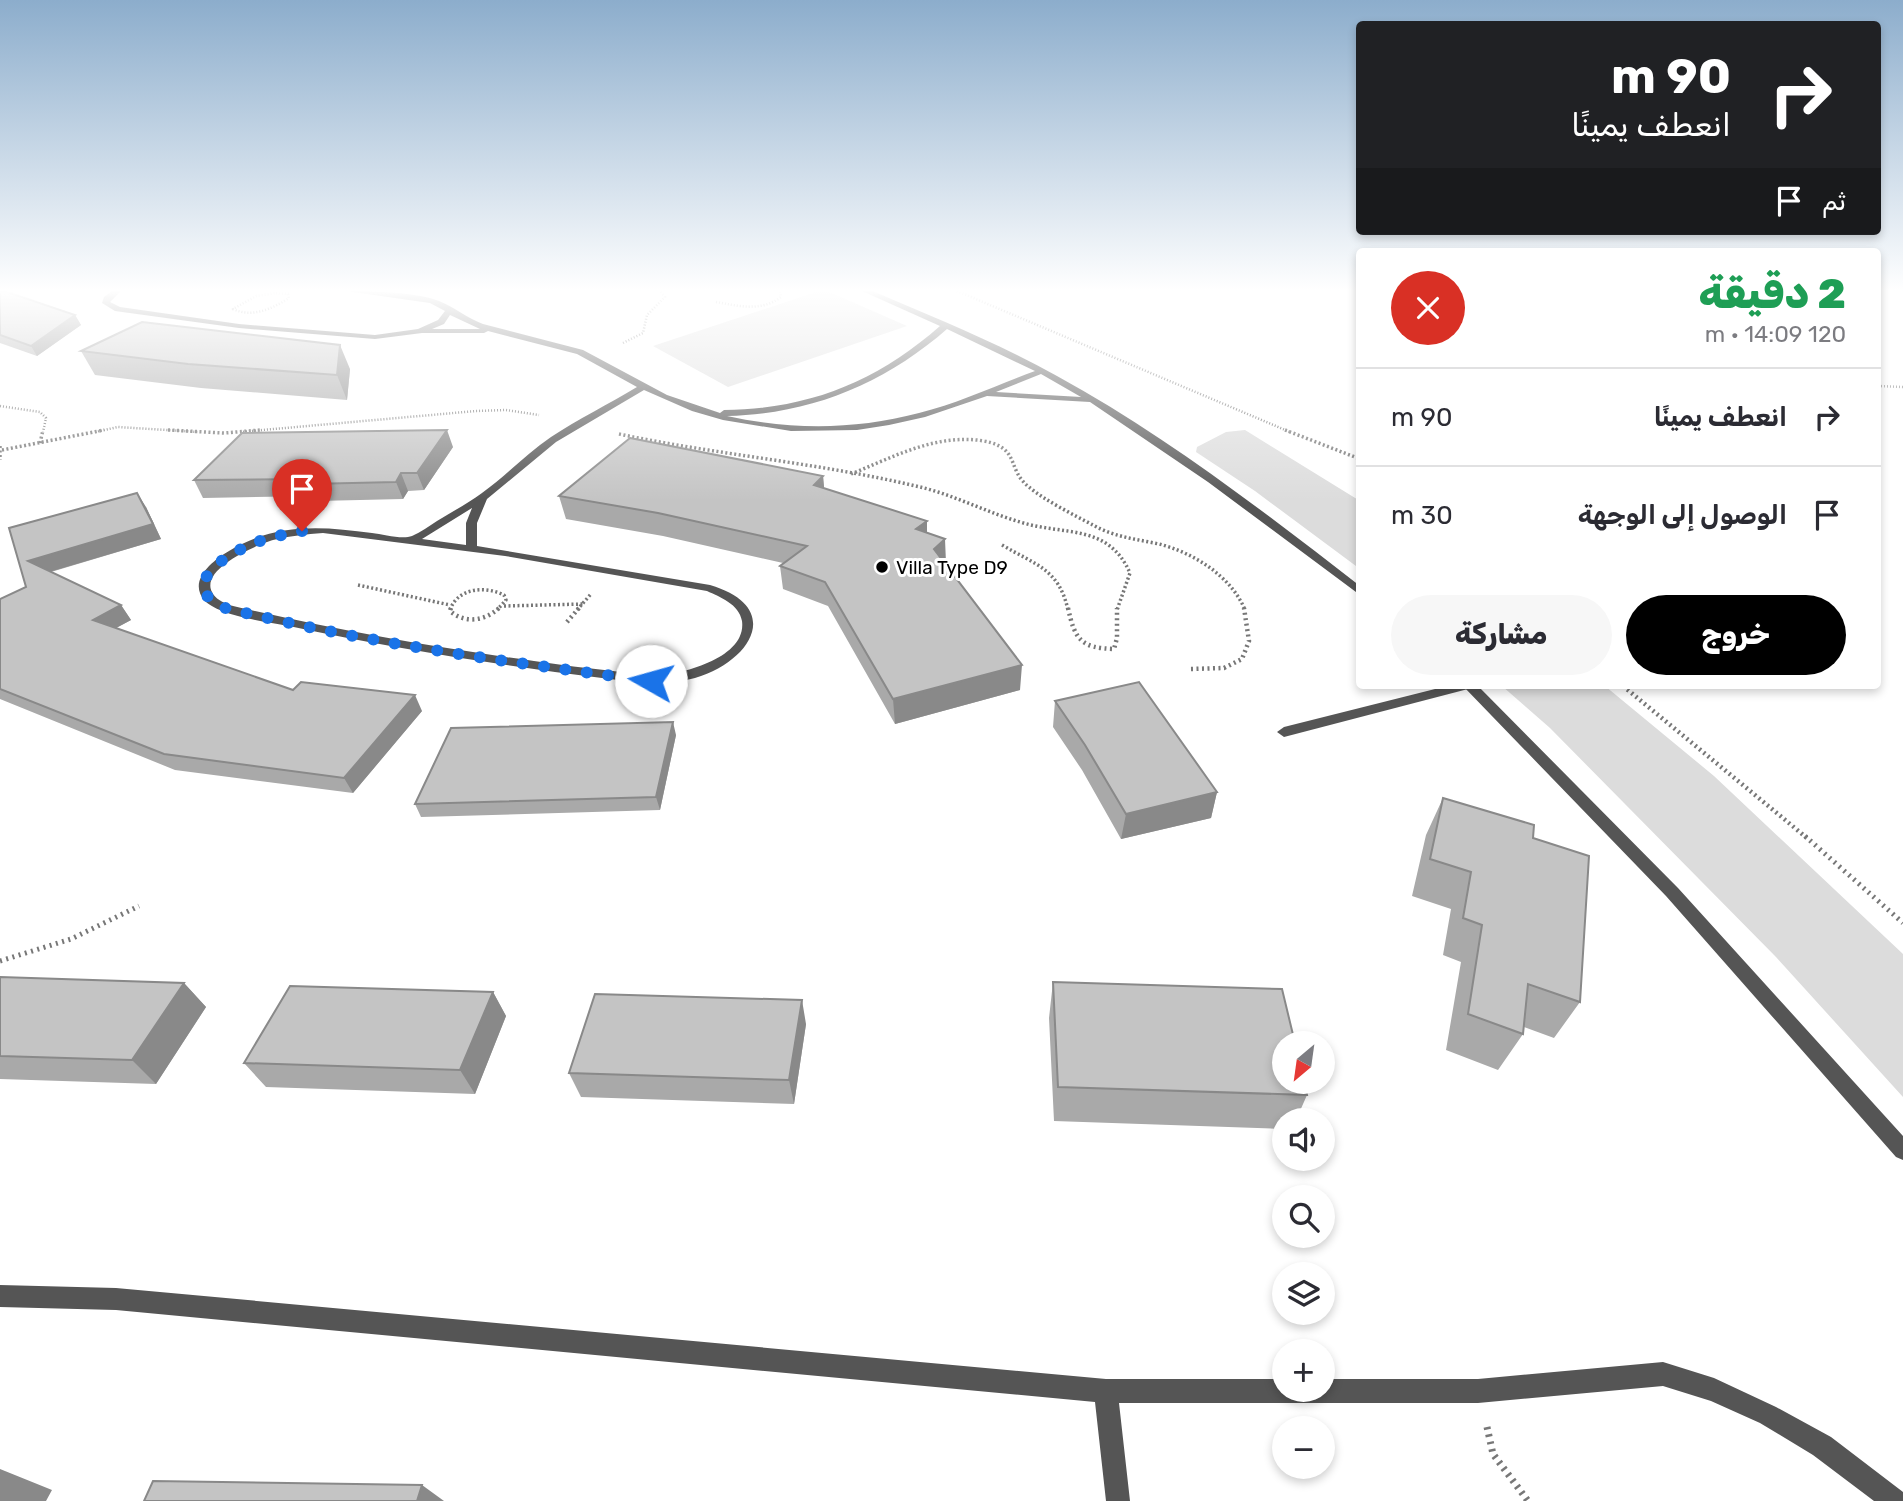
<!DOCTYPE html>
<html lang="ar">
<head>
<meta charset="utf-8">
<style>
	:root { --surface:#fff; --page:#f7f7f7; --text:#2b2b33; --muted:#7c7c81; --line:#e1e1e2; --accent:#000 }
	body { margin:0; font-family:Rubik,"Noto Naskh Arabic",sans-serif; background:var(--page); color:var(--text); direction:rtl; height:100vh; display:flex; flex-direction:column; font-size:26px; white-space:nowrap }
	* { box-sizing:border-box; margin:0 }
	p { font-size:23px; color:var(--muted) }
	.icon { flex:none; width:38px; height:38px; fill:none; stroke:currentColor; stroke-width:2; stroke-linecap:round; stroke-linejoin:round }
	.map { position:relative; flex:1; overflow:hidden; direction:ltr }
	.sheet { position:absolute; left:1356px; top:248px; width:525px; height:441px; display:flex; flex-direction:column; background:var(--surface); border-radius:7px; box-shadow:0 4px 10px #0003; direction:rtl }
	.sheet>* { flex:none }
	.top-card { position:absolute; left:1356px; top:21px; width:525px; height:214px; border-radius:7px; box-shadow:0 4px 10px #0003; direction:rtl; background:#202124; color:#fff; overflow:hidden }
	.needle { width:46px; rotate:209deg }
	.controls { position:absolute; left:1272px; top:1031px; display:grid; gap:14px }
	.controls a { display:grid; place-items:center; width:63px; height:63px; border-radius:50%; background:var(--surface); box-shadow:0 4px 10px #0003; font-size:35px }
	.pin { position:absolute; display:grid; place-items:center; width:60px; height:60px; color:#fff; margin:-72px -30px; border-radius:50% 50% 50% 0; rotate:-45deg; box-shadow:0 0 7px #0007 }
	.pin .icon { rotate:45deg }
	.me { position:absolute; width:77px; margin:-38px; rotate:277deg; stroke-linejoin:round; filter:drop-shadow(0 0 5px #0008) }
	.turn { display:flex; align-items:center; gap:24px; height:147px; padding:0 35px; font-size:32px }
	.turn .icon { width:91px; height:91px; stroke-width:2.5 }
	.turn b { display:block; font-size:49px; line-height:60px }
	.then { display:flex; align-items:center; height:66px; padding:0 35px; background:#0003; gap:14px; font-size:26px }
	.round { display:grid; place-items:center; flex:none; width:74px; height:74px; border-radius:37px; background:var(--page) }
	.overview { display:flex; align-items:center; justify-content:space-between; height:119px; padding:0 35px }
	h1 { font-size:42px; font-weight:800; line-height:52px; color:#1e9e55 }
	.action { display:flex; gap:14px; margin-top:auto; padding:14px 35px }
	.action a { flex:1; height:80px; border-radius:42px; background:var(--accent); color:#fff; font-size:28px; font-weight:800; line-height:80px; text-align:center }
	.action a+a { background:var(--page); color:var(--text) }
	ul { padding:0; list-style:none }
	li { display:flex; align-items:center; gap:21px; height:98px; padding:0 35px; border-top:2px solid var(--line) }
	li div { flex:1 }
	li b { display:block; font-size:26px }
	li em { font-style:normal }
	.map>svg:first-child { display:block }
	.green { fill:#dcdcdc }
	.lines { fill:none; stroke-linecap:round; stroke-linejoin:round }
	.path-far4 { stroke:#777; stroke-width:2.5; stroke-dasharray:1 2; stroke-linecap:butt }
	.path-far3 { stroke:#777; stroke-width:3.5; stroke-dasharray:2 2.5; stroke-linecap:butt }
	.path-far2 { stroke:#777; stroke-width:4.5; stroke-dasharray:2 3.5; stroke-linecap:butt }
	.path-far1 { stroke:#777; stroke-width:5; stroke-dasharray:2 4.5; stroke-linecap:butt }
	.path { stroke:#777; stroke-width:7; stroke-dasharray:2.5 5; stroke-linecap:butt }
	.service { fill:#555; fill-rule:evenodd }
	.minor { fill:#555; fill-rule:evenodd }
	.wall { fill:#a9a9a9 }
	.shaded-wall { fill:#898989 }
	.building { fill:#c4c4c4; stroke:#898989; stroke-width:2 }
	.route { stroke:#1a73e8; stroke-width:12; stroke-dasharray:0 21.6 }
	.poi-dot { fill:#000; stroke:#fff; stroke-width:2.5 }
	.labels { text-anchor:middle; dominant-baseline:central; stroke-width:6; stroke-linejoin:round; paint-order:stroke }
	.poi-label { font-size:19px; fill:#000; stroke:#fff; text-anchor:start }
</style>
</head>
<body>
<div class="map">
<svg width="1903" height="1501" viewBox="0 0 1903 1501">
	<rect width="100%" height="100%" fill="#fff"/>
	<path class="green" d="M819 291H827L907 326 728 387 653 346Z
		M1245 430 1360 501V569L1255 491 1196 452 1197 447 1226 432Z
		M1502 686H1605L1714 776 1903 954V1097L1776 957 1550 728Z"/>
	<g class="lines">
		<path class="path-far4" d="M957 291 1290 432
			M276 293 288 294 289 298C272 309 252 318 233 309L256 296Z
			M716 302C739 306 761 312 781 297L780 291
			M623 343 643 333 647 315 665 297 660 291
			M1878 386 1903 387
			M0 406 40 412 46 418 43 432
			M95 432 118 427 199 432
			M240 432 476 411 506 410 539 415"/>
		<path class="path-far3" d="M168 430 224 433 260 430
			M1285 430 1360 459
			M619 434C718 455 821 463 920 487 954 495 986 512 1020 522 1064 536 1108 523 1130 573L1117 610
			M40 443 43 430
			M0 446V460
			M2 450 104 430
			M851 474C893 457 937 433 984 441 1021 448 1006 469 1029 487 1044 500 1074 515 1093 525 1114 537 1136 539 1159 544 1194 553 1231 576 1245 610
			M1002 545C1036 565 1059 569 1068 610
			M358 585 450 605
			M504 606 583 604
			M450 610C458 587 486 586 504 595L506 600 497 610
			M577 610 591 594"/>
		<path class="path-far2" d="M451 608 450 611C465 624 485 621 499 608
			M1068 608C1075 640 1081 648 1114 649L1117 638V608
			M567 622 579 608
			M1191 669 1224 668 1242 659 1249 641 1244 608
			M1623 686 1807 838"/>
		<path class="path-far1" d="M1805 836 1903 923
			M0 961 71 939 139 906"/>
		<path class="path" d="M1487 1427 1493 1454 1528 1501"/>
		<path class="service" d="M1447 686H1470L1468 689 1284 737 1277 732 1284 727Z"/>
		<path class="minor" d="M112 291H121L110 302 120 307 239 324 375 335 418 329 438 320 445 311 430 303 346 291C371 291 417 292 439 301 454 307 467 318 483 324L583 350 667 395 720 413 724 410C809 409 876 382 940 326L862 291H873C935 318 998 343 1057 376 1165 435 1263 511 1360 586V595L1208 482 1090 402 987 396 925 417 889 425 857 430 791 431 723 420 692 411 644 390 556 442 487 499 477 523V546L710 585C784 607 752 661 695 678 664 687 634 682 602 678 497 665 392 648 289 626 267 622 220 616 205 601 187 581 212 561 229 551 276 523 320 526 372 533 383 534 402 540 412 536 421 532 429 526 437 521 452 512 468 503 482 493 506 476 526 454 551 437 578 419 609 404 637 387L577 354 488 331 484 333H422L375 339 239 328 115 311 102 303 104 297ZM450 315 480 329H432L444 324ZM947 329 1035 371C997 385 959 403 919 413 855 430 791 430 727 416 811 414 884 384 947 329ZM1041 374 1081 397 996 392ZM472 508 466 523V545L422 539ZM323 533 505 556 707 591C720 597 739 604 742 621 747 658 682 674 655 676 642 676 627 673 613 671 587 668 560 665 534 661 431 647 330 629 229 605 223 602 215 599 212 592 200 569 256 545 273 540 290 536 306 534 323 533Z
			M1463 686H1478L1678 888 1903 1136V1160L1896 1157 1666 896Z
			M0 1285 116 1288 1106 1379H1284V1390H1323V1379H1478L1663 1362 1714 1378 1776 1407 1831 1437 1903 1492V1501H1874L1813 1455 1760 1423 1711 1401 1663 1386 1478 1403H1119L1130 1501H1106L1095 1402 116 1310 0 1307Z"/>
	</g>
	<path class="wall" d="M0 291 75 315 81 325 37 356 0 343Z
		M81 351 350 369 347 400 201 388 95 375Z
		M453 447 424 490 408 491 403 499 317 501 315 496 203 498 194 480Z
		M823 476 824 488 927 521V533L946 563H945L1020 690 895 724 828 606 783 589 780 566 783 563 663 536 566 519 559 496Z
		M146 507 161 539 51 572 121 605 131 620 116 628 293 690 422 711 353 793 175 770 0 699V599L26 587Z
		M1055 701 1217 792 1211 818 1121 839 1082 770 1053 727Z
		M676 735 660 810 421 817 415 804Z
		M1443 798 1533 838 1580 1002 1554 1038 1524 1027 1523 1034 1498 1070 1446 1050 1461 962 1443 955 1451 909 1412 896 1426 835Z
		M0 977 184 983 206 1007 156 1084 0 1079Z
		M1053 982 1307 1095 1296 1120H1284V1129L1054 1121 1049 1018Z
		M493 992 506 1016 475 1094 266 1087 244 1063Z
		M806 1024 794 1104 581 1097 569 1073Z"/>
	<path class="shaded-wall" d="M75 315 81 325 37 356 31 346Z
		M340 345 350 369 347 400 337 375Z
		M447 430 453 447 424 490 417 473Z
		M401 473 408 491 403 499 396 482Z
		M823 476 825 498 814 485Z
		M137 493 146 507 161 539 39 575 28 561Z
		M927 521V544L916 529Z
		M945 539 946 563 934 573V549Z
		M121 605 131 620 103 635 93 620Z
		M1022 665 1020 690 895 724 893 699Z
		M415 695 422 711 353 793 344 778Z
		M673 722 676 735 660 810 656 797Z
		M1217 792 1211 818 1121 839 1126 814Z
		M184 983 206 1007 156 1084 132 1060Z
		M493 992 506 1016 475 1094 460 1070Z
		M802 1000 806 1024 794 1104 789 1080Z
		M0 1469 52 1490 46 1501H0Z
		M422 1485 444 1501H417Z"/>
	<path class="building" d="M0 291H4L75 315 31 346 0 335Z
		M142 322 340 345 337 375 188 364 81 351Z
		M447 430 417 473H401L396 482 309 484 313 479 194 480 242 433Z
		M630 438 823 476 814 485 927 521 916 529 945 539 934 549 1022 665 893 699 825 582 780 566 807 546 658 513 559 496Z
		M137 493 153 524 28 561 121 605 93 620 293 690 301 682 415 695 344 778 164 754 0 689V599L26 587 9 528Z
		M1139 682 1217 792 1126 814 1085 745 1055 701Z
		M673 722 656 797 415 804 451 728Z
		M1443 798 1534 825 1533 838 1589 856 1580 1002 1528 984 1523 1034 1468 1014 1482 925 1463 918 1471 872 1430 859Z
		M0 977 184 983 132 1060 0 1056Z
		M1053 982 1282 989 1295 1043H1284V1082H1304L1307 1095 1058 1087Z
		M290 986 493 992 460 1070 244 1063Z
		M595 994 802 1000 789 1080 569 1073Z
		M153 1481 422 1485 417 1501H144Z"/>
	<linearGradient id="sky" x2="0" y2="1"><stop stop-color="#8cadcc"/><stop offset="0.58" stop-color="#fff"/><stop offset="1" stop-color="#fff" stop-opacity="0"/></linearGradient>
	<rect width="1903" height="501" fill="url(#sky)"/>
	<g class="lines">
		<path class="route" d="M302 531C288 534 274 536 260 541 231 551 172 585 225 608 366 643 507 662 651 681"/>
	</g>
	<circle class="poi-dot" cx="882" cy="567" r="7"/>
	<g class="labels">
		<g class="poi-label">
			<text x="896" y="567">Villa Type D9</text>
		</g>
	</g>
</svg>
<div class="controls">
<a><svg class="needle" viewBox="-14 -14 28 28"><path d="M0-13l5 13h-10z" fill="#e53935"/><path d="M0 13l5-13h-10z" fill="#7c7c81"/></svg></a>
<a><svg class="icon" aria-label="sound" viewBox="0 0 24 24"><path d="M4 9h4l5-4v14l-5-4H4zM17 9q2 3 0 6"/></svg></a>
<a><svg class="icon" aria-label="search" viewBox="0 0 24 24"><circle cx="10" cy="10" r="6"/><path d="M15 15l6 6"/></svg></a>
<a><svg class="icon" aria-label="layers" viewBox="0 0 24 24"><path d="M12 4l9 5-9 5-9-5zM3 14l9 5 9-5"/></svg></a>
<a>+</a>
<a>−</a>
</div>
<div class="pin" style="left:302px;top:531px;background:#d93025"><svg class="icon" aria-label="arrive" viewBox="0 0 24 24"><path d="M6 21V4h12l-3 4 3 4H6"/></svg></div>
<svg class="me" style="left:651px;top:681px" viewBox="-20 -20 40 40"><circle r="19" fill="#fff"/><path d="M0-13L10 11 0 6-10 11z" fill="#1a73e8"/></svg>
<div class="top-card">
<div class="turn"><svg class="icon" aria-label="right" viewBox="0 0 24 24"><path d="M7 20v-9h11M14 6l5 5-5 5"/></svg><div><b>90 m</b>انعطف يمينًا</div></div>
<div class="then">ثم<svg class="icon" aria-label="arrive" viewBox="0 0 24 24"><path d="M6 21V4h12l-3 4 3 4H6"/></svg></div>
</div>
<section class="sheet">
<div class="overview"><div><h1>2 دقيقة</h1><p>120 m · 14:09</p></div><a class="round" style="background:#d93025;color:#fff"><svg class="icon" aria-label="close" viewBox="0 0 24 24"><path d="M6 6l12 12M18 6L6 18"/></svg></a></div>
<ul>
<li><svg class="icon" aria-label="right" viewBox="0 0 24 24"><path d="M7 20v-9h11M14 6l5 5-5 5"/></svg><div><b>انعطف يمينًا</b></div><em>90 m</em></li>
<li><svg class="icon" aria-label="arrive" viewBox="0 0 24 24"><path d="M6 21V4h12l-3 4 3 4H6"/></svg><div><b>الوصول إلى الوجهة</b></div><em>30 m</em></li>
</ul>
<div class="action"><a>خروج</a><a>مشاركة</a></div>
</section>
</div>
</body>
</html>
